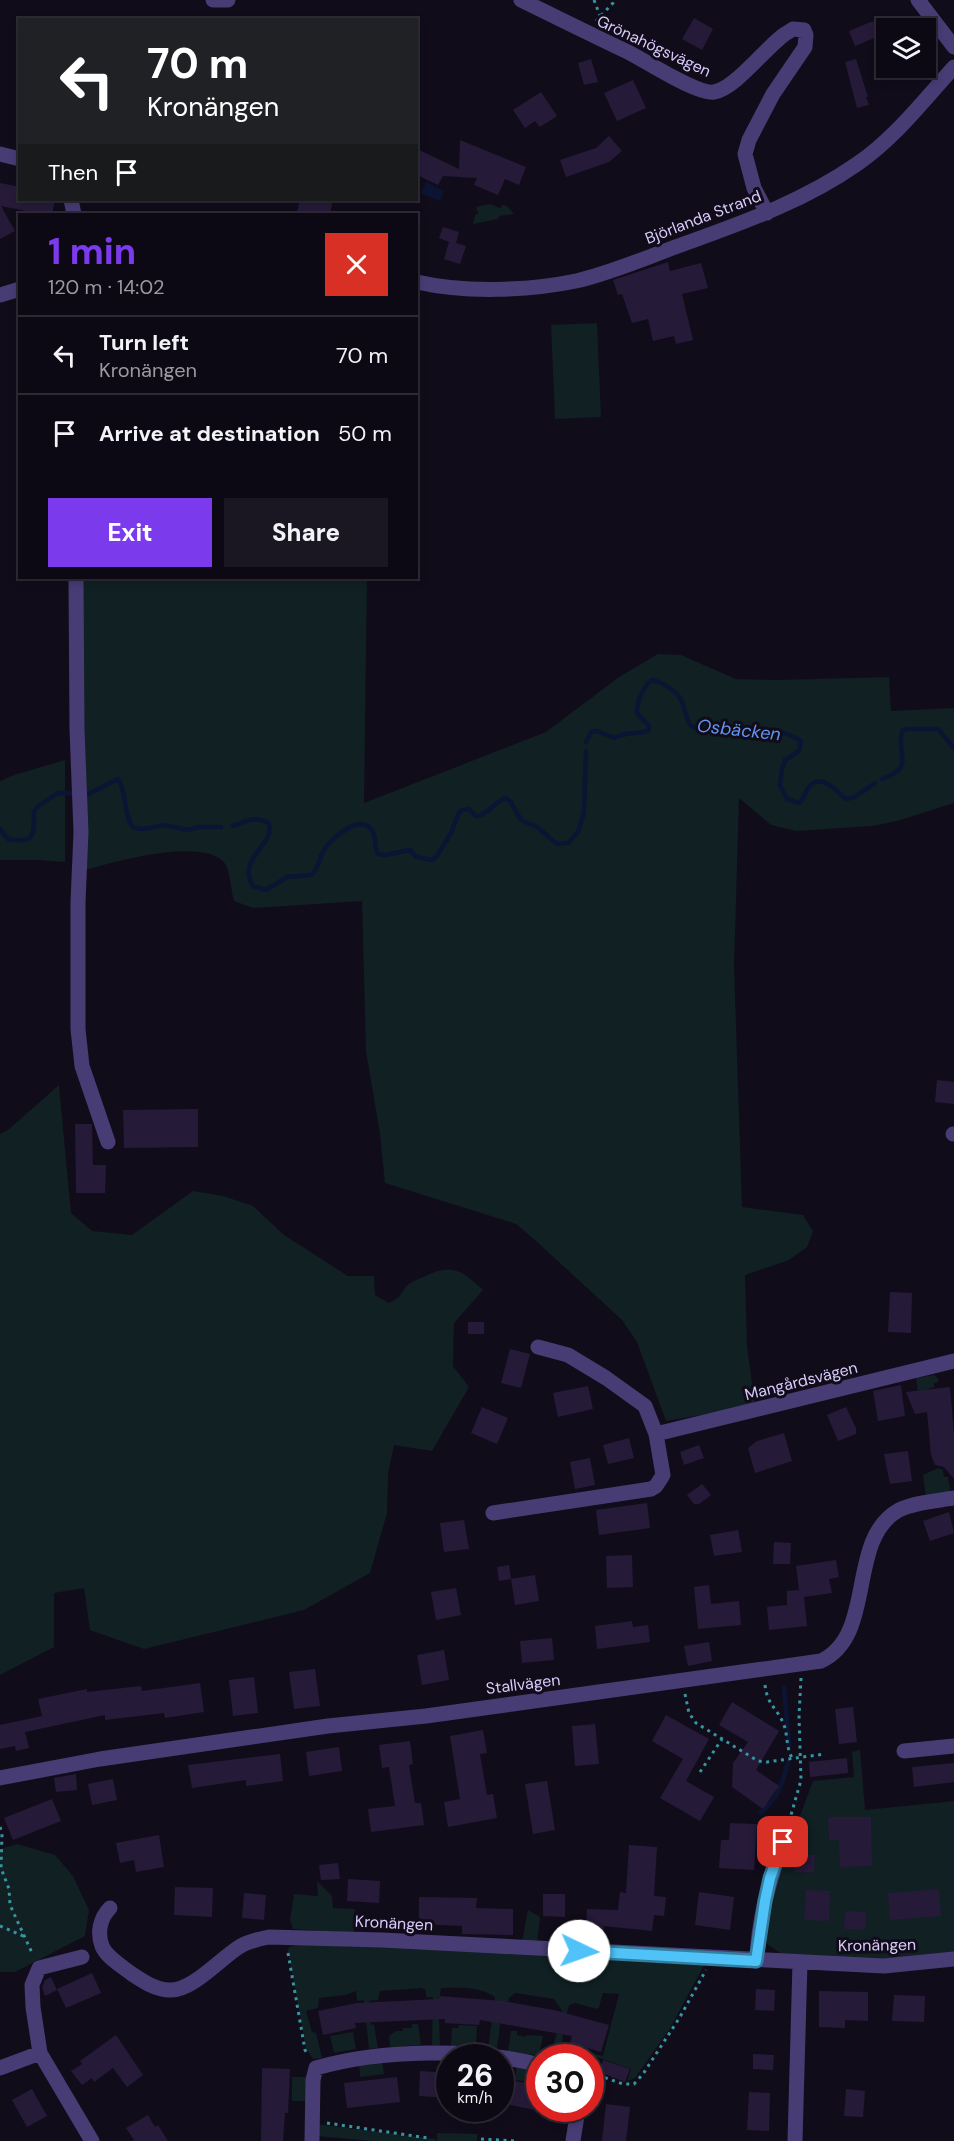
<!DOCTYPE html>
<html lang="en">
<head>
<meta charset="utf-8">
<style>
	:root { --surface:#0d0914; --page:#1b1722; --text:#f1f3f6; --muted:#9a9aa0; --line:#2d2a34; --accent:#7c3aed }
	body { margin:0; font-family:"DM Sans",sans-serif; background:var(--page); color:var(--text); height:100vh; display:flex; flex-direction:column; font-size:22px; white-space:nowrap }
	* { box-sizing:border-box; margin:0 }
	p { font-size:20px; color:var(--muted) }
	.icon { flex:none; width:33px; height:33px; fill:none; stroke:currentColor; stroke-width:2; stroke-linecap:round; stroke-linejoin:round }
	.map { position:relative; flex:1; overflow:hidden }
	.panel { position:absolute; left:18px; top:213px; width:400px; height:366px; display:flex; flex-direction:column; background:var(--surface); border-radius:0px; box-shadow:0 3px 9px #0003,0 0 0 2px var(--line) }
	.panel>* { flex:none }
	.guide { position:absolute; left:18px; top:18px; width:400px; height:183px; border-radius:0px; box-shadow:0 3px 9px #0003,0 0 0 2px var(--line); background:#202124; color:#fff; overflow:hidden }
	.buttons { position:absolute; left:876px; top:18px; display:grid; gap:12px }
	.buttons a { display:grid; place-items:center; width:60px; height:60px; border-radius:0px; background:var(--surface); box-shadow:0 3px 9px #0003,0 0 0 2px var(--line); font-size:30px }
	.speed { position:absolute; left:436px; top:2044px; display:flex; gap:12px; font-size:30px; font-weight:700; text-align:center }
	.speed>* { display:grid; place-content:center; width:78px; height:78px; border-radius:50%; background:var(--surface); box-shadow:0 3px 9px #0003,0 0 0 2px var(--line); line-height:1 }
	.speed small { font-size:15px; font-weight:400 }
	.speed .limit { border:9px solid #d22; background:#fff; color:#111 }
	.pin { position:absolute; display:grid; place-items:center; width:51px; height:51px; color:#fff; margin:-26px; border-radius:12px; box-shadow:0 3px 9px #0006 }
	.me { position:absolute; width:66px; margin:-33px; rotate:93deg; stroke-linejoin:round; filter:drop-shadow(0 0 4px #0008) }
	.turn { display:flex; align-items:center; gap:21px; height:126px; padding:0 30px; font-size:27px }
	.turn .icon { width:78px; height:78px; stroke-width:2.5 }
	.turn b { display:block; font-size:42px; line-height:51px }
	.then { display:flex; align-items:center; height:57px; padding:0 30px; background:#0003; gap:12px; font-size:22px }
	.round { display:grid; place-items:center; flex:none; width:63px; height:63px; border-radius:0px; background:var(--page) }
	.head { display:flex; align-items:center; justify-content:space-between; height:102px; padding:0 30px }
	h1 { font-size:36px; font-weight:800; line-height:45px; color:var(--accent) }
	.primary-button { display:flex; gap:12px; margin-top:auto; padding:12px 30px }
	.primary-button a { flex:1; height:69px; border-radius:0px; background:var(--accent); color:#fff; font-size:24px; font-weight:800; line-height:69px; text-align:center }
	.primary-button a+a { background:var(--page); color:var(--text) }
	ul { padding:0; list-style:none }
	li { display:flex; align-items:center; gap:18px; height:78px; padding:0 30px; border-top:2px solid var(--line) }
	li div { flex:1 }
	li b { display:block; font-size:22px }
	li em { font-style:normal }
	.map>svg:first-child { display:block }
	.green { fill:#102023 }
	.water { fill:#0c1433 }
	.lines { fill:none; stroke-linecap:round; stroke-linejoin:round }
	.stream { stroke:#0c1433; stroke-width:4.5 }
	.building { fill:#261a39 }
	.path { stroke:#3795a1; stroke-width:3; stroke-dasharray:3 4.5; stroke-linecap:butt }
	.minor { stroke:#483c74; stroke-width:15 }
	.route-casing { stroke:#337fa1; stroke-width:15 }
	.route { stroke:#4fc3f7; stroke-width:10 }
	.labels { text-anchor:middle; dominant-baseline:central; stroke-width:6; stroke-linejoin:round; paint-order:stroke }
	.street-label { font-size:16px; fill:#d8cafa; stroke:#110c1a }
	.water-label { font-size:18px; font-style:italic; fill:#6296f0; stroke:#110c1a }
</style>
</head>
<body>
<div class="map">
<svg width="954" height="2141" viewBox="0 0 954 2141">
	<rect width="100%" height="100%" fill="#110c1a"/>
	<path class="green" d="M490 204 500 208 503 205 507 206 514 214 499 216 498 219 473 224 475 215 478 214 476 207Z
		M597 323 601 417 555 419 551 325Z
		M82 578H367L364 803 546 732 619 677 658 654 681 655 736 679 777 680 889 677 891 711 954 708V803L897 821 872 826 796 831 771 825 739 798 734 966 742 1207 803 1215 813 1231 807 1247 789 1260 745 1275 747 1345 755 1406 666 1421 637 1342 622 1320 536 1241 516 1224 385 1183 380 1134 366 1051 362 901 253 908 234 901C232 894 229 870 226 865 208 835 112 862 86 870Z
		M65 760V862L39 860H0V781L14 775Z
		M59 1085 71 1213 92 1231 132 1235 193 1191 223 1196 253 1206 284 1235 348 1276H374L375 1295 389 1303C404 1296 399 1293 409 1284 413 1281 421 1278 426 1276 453 1262 463 1272 483 1290L454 1323 453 1366 469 1387 432 1451 394 1445 388 1474 387 1513 370 1573 304 1610 144 1649 90 1630 84 1588 54 1593V1647L0 1675V1134L8 1130Z
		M934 1375 938 1378V1382L934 1383V1387L918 1392 916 1378Z
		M938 1468 943 1470 944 1477H948L950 1489 948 1495 926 1498 923 1475Z
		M860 1750 865 1810 954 1801V1956L884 1961 786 1957 767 1944 765 1921 779 1872 813 1781 854 1777 852 1752Z
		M17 1844 55 1855 73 1876 89 1910 85 1936 15 1972H0V1849Z
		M317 1881 332 1896 333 1908 355 1909 354 1933 293 1929 290 1920 294 1894 318 1896Z
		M528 1910 540 1917 537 1944 522 1942Z
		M316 1940 707 1960 669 2030 635 2078 627 2081 631 2069 590 2055 591 2053 603 2056 619 1994 603 1993 599 2007 597 2009 575 2003 569 2005 562 2034 563 2038 558 2058H550C554 2042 559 2028 562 2011L554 1999 515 1993 509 1998 508 2002 501 2001 498 2022 500 2025 497 2049 488 2048 495 1997C478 1986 460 1988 441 1988L437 2017 439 2020 440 2045H432L433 1997H426V1991L422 1988 380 1991 378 2000 369 2001 370 2024 374 2025 378 2048 369 2049 364 2000 357 2001 356 1991 345 1995 319 1998 318 2008 306 2011 312 2032 316 2033 322 2058 313 2059 306 2048 288 1951 289 1947Z
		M412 2024H418L421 2045 390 2047 389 2036 396 2031H403V2028H412Z
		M459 2025 477 2026 476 2047 451 2046 452 2028H458Z
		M511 2031H517V2035L526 2037V2035L543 2036 539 2056 508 2051Z
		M353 2032 356 2049 334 2053 330 2036Z
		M382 2059 384 2074 360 2077 359 2062Z
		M517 2063 540 2067 538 2083 515 2080Z
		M292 2077H306L307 2101H292Z
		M317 2124 435 2139V2141H371L317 2136Z
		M437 2133 477 2134V2141H437Z"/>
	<path class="water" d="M426 182 444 191 440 201 421 193Z"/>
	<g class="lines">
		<path class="stream" d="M586 742 591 732 597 731 614 738C628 730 636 735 648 731L649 726 637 713C637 701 642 688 652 680 662 682 674 689 680 698 690 715 682 737 713 725 721 727 727 732 735 733 765 735 773 724 801 741L799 751 785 760 782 769 780 785 787 799 799 803C805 798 805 792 809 787 821 772 836 791 846 799L855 797 875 783
			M882 779C916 767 896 757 902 731L907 729H938L954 748
			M233 826C245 821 257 815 269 824 275 846 236 858 253 886L266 890 287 877 311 875C320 868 318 859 324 850 331 839 358 815 370 828 378 836 373 846 378 854L385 855 410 850 416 857 432 860 437 856 451 833 459 813 462 810 469 809 476 816C487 816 495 801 506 798L510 801 521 820 537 827 557 844 568 843 578 832 584 812 586 751
			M0 829 8 839C36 844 34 835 34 811L40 805 58 793 89 794 118 779C128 794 123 817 134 828L144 829 165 825 187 830 199 827H221
			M784 1688 789 1746
			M760 1813C778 1800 783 1782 788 1762"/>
	</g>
	<path class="building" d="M694 18 713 29 702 50 682 39Z
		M873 21 879 36 855 46 849 31Z
		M591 59 598 82 584 85 578 63Z
		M856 59 868 97H866L869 105 857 108 845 62Z
		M633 80 646 108 617 121 604 93Z
		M541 92 557 116 540 127 535 121 525 128 513 110Z
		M609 136 622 151 609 162 566 177 560 160 596 148Z
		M460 140 526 167 519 185 505 179 498 195 474 185 477 178 443 176 438 185 417 175V149L459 169Z
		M0 183 20 187V200H55L52 214H41L1 206 15 231 0 239Z
		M300 200H333L330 214H309L297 212Z
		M443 227 459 232 456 243 466 246 460 264 444 259 449 242 439 238Z
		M668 262 670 271 701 263 708 288 682 294 693 340 676 344 674 336 653 341 648 319 632 323 622 294 618 295 613 280Z
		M937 1080 954 1082V1104L935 1102Z
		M198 1109V1147L124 1148 123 1110Z
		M75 1124H92L93 1165H106L105 1193H76Z
		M890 1292 912 1293 911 1333 888 1332Z
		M468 1322H484V1334H468Z
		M510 1349 530 1354 521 1388 501 1383Z
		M901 1385 905 1416 878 1421 873 1391Z
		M588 1386 593 1409 558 1417 553 1393Z
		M950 1387 954 1434V1479L944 1467 935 1465 931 1455 927 1412 915 1414 906 1392Z
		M482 1407 508 1418 497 1444 471 1433Z
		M846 1407 856 1428V1434L838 1441 827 1415Z
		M784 1433 792 1461 755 1473 748 1448 757 1441Z
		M629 1438 634 1458 608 1464 603 1445Z
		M699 1445 704 1458 684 1465 680 1452Z
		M908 1451 912 1481 890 1484 884 1454Z
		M590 1458 595 1485 575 1489 570 1462Z
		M702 1484 711 1495 699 1504H694L687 1495Z
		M647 1503 650 1528 599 1535 596 1510Z
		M949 1512 954 1533 930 1541 923 1521Z
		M464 1520 469 1549 444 1552 440 1523Z
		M738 1530 742 1552 714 1556 710 1535Z
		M774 1542 791 1543 790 1564H773Z
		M632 1555 633 1587 607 1588 606 1556Z
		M836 1560 839 1577 829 1579 832 1593 804 1597 807 1626 769 1630 767 1607 787 1605V1591L799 1590 796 1566Z
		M509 1565 511 1579 499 1581 497 1567Z
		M535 1575 539 1601 515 1605 511 1579Z
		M709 1585 711 1604 739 1601 741 1625 698 1629 694 1587Z
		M456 1588 461 1615 436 1620 431 1592Z
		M632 1621 633 1627 648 1625 650 1642 597 1649 595 1626Z
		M552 1638 554 1660 522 1663 520 1641Z
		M709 1642 712 1661 688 1666 684 1646Z
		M444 1650 449 1680 422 1685 417 1655Z
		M315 1669 320 1706 294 1709 289 1672Z
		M254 1677 258 1713 233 1716 229 1680Z
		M200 1683 204 1712 165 1718 164 1713 105 1720V1715L25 1732 29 1748 16 1751 15 1746 0 1749V1725L42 1716 38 1699 87 1689V1692L141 1686 142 1691Z
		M732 1702 779 1731 756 1770 779 1786 763 1809 732 1787 733 1763 748 1742 719 1725Z
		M853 1707 857 1742 839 1744 835 1709Z
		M666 1715 709 1739 686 1781 714 1797 700 1821 660 1798 683 1759 652 1741Z
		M595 1724 599 1764 575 1766 572 1726Z
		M483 1730 487 1753 480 1754 487 1795 493 1794 497 1818 448 1827 444 1802 460 1799 450 1736Z
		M410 1741 413 1764 409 1765 415 1803H421L424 1825 371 1832 368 1809 395 1806 389 1767 382 1768 379 1745Z
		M339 1747 342 1771 309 1776 306 1752Z
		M280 1754 283 1781 246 1786V1780L192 1788 188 1765Z
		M847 1758 848 1773 810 1777 809 1762Z
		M954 1763V1782L914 1787 912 1767Z
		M76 1774 77 1790 56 1792 54 1778Z
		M113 1779 117 1800 92 1805 88 1784Z
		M547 1781 555 1830 533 1834 525 1784Z
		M52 1799 61 1821 13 1840 4 1818Z
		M828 1817H871L872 1866 840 1867 839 1840H829Z
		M730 1823 757 1824 754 1870 719 1868 721 1840H729Z
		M159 1835 164 1867 136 1872 134 1860 120 1863 116 1843Z
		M629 1845 657 1847 654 1896 666 1897 664 1916 654 1915 652 1931 604 1926V1931L586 1930 587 1909 618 1910 620 1892 626 1893Z
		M795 1854 815 1855 814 1873 794 1872Z
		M338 1863 340 1879 321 1880 319 1865Z
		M348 1879 380 1881 379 1903 347 1901Z
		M175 1887 213 1888 212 1917 174 1915Z
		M939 1889 941 1916 890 1920 888 1893Z
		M806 1890 830 1891 829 1921 804 1920Z
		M699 1892 734 1897 730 1930 695 1925Z
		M244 1893 266 1895 264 1920 242 1918Z
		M543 1894H565V1917L543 1916Z
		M419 1897 477 1898 476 1908 513 1909V1935L462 1934V1926L419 1924Z
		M845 1911 866 1912 865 1930 844 1929Z
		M92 1973 101 1993 66 2008 57 1989Z
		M51 1977 57 1990 45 1996 42 1987 45 1980Z
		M756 1989 775 1990 774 2011 755 2010Z
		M819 1991 868 1992V2021L845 2020V2028L819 2027Z
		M894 1995 925 1996 924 2022 892 2021Z
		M440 1996 503 2001 554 2010 609 2025 601 2052 570 2043 572 2036 480 2020 479 2025 445 2023V2019L355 2023 356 2028 323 2035 318 2011 357 2003 439 1999Z
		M116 2035 143 2075 127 2087 113 2068 94 2082 92 2078 82 2085 71 2071 82 2064 80 2061Z
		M753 2054 774 2055 773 2070 753 2069Z
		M603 2060 630 2069 625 2082 599 2072Z
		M262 2068 290 2069 288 2113H285L283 2141H261Z
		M420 2071 450 2073V2098L419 2096Z
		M397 2077 400 2102 347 2108 344 2083Z
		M501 2078 540 2086V2111L501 2103Z
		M32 2089 47 2116 27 2127 12 2100Z
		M846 2089 865 2091 863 2117 844 2116Z
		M749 2092 770 2093 769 2131 747 2130Z
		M606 2104 630 2107 626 2141H602Z
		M148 2115 155 2127 158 2125 168 2141H132L134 2140 126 2128Z"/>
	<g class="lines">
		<path class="path" d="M594 0 600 16
			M596 21 613 3 614 0
			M765 1685C767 1705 778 1709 784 1725 788 1737 786 1747 792 1758
			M685 1694 689 1713 696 1723 758 1761 767 1762 825 1754
			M700 1772 722 1739
			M0 1827 2 1834 1 1868 9 1889 10 1905 33 1955
			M787 1829 801 1780 799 1716 801 1678
			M0 1926 23 1936
			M288 1953 305 2050 308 2055
			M591 2076 595 2074 623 2084H634L643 2074 680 2017 706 1970
			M327 2123 428 2138
			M481 2139 516 2141"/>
		<path class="minor" d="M213 0H228
			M521 0C556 17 592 35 628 52 646 61 697 95 714 92 735 89 766 47 785 34L793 29 804 30 806 35 805 47 773 94 749 140 745 154 754 188 767 213
			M918 0 954 47
			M0 154 20 159
			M71 200 74 214
			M417 282C464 293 528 291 576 281 615 272 654 254 692 241 750 220 807 199 857 164 894 139 924 100 954 67
			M0 295 20 289
			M76 578 77 729 81 832 78 902V1029L82 1066 108 1142
			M953 1134H954
			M538 1347 568 1355 606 1378 645 1406 656 1434
			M493 1513 651 1489 656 1486 663 1475 656 1434 954 1361
			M904 1751 954 1746
			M0 1778 100 1759 328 1726 426 1716 821 1661C877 1635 846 1539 899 1510 915 1502 937 1501 954 1498
			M110 1908C100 1918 97 1933 102 1946 106 1957 123 1967 132 1974 144 1982 156 1990 170 1990 192 1991 220 1959 239 1947 248 1941 259 1939 269 1937L382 1940 884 1966 954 1959
			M82 1957 39 1968 32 1985 33 2007 40 2053 92 2141
			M756 1961C758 1950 758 1939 760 1928 764 1898 773 1870 783 1842
			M0 2068 40 2053
			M312 2141 313 2080 316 2068C382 2049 474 2048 540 2065
			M573 2141 578 2109
			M795 2141 800 1962"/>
	</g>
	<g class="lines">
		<g class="route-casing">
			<path id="route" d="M579 1951 756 1961 765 1901 770 1878 783 1842"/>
		</g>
		<use href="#route" class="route"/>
	</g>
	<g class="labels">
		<g class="street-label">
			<text transform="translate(654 46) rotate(25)">Grönahögsvägen</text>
			<text transform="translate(703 217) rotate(-21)">Björlanda Strand</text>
			<text transform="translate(801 1381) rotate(-14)">Mangårdsvägen</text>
			<text transform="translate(523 1684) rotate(-7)">Stallvägen</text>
			<text transform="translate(394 1923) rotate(3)">Kronängen</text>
			<text transform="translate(877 1945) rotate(-1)">Kronängen</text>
		</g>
		<g class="water-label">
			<text transform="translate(739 730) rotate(6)">Osbäcken</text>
		</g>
	</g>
</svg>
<div class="buttons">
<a><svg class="icon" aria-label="layers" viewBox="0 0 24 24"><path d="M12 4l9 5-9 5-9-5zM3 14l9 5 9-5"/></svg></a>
</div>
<div class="speed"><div>26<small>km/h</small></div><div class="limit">30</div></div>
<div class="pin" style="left:783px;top:1842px;background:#d93025"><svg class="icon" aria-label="arrive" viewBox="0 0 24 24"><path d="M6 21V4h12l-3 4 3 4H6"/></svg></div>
<svg class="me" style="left:579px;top:1951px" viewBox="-20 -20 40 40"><circle r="19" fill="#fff"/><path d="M0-13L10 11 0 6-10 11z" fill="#4fc3f7"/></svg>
<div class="guide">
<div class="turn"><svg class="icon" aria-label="left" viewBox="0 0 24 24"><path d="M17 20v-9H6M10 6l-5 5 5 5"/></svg><div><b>70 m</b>Kronängen</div></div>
<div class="then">Then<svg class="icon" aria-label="arrive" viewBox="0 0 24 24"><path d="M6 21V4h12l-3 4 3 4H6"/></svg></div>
</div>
<section class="panel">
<div class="head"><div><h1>1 min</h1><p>120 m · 14:02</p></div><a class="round" style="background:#d93025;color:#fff"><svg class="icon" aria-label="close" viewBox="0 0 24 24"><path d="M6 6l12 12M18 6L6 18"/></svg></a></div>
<ul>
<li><svg class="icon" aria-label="left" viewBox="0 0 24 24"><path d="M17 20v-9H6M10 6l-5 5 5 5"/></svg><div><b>Turn left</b><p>Kronängen</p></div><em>70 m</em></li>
<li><svg class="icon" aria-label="arrive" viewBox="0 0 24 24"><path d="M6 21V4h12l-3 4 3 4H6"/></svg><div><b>Arrive at destination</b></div><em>50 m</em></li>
</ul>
<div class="primary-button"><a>Exit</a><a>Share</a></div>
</section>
</div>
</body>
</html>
